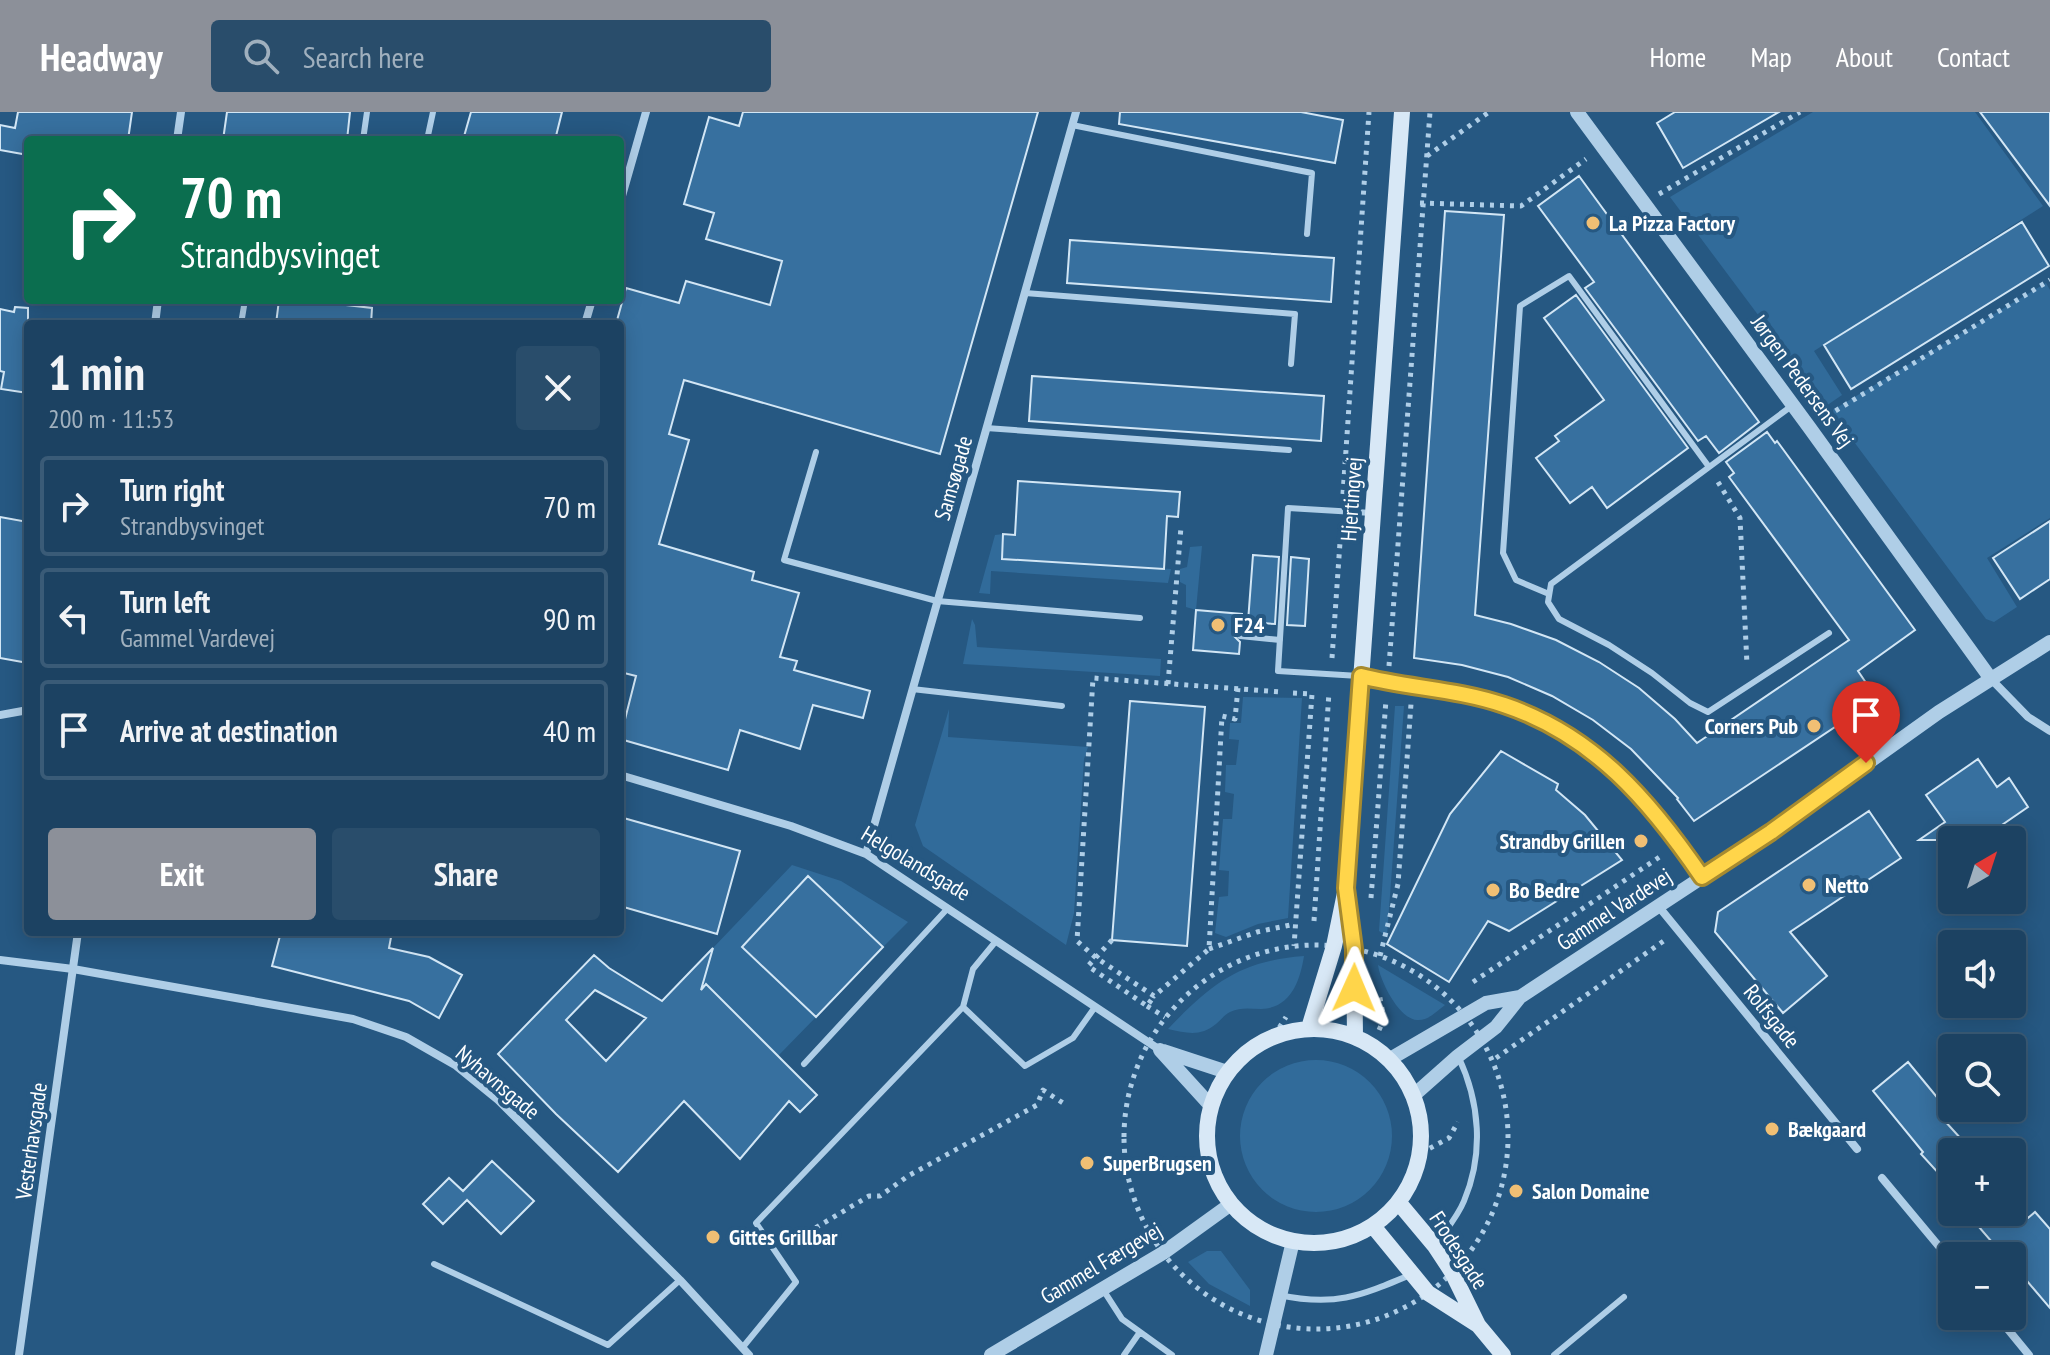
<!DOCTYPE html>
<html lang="en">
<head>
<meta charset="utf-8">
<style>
	:root { --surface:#1c4262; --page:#294d6b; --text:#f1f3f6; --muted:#a0b0be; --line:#3a5b77; --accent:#8c9099 }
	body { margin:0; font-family:"PT Sans Narrow",sans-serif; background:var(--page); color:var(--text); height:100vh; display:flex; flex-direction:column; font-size:30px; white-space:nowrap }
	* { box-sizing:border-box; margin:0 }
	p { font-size:26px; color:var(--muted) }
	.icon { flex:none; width:44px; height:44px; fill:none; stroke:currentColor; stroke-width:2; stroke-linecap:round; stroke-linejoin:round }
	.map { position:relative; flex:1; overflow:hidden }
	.details { position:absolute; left:24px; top:208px; width:600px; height:616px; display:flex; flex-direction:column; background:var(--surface); border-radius:8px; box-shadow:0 4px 20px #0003,0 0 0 2px var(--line) }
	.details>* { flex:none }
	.top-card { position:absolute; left:24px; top:24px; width:600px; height:168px; border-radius:8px; box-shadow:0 4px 20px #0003,0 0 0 2px var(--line); background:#0b6e4f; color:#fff; overflow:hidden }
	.needle { width:52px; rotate:39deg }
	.fabs { position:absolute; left:1938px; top:714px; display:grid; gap:16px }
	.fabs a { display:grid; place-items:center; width:88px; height:88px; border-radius:8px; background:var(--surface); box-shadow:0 4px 20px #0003,0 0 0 2px var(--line); font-size:40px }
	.pin { position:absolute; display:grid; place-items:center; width:68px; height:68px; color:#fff; margin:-82px -34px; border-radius:50% 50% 50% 0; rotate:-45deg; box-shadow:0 0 8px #0007 }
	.pin .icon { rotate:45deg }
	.me { position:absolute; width:88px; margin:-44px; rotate:1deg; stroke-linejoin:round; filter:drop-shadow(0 0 6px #0008) }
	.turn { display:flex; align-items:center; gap:28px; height:168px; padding:0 24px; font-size:36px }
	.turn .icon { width:104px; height:104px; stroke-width:2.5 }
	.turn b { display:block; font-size:56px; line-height:68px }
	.round { display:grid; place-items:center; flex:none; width:84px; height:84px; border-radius:8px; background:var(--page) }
	.summary { display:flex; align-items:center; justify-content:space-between; height:136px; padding:0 24px }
	h1 { font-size:48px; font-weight:700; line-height:60px }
	.action { display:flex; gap:16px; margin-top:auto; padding:16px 24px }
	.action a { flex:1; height:92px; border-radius:8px; background:var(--accent); color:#fff; font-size:32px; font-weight:700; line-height:92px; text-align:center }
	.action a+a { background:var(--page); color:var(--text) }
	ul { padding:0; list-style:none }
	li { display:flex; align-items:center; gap:24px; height:100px; margin:0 16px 12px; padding:0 8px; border:4px solid var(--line); border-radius:8px }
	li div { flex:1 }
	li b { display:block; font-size:30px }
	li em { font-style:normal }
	header { display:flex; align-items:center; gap:48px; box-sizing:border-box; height:112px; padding:0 40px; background:var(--accent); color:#fff }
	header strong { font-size:38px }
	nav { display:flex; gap:44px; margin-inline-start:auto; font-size:28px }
	.search { width:560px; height:72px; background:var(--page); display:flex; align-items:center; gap:20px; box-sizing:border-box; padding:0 28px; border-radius:8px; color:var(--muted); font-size:30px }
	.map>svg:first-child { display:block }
	.green { fill:#316b9a }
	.building { fill:#37709f; stroke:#d2e6f5; stroke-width:2; fill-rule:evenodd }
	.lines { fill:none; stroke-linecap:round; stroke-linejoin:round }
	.path { stroke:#afcee7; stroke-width:5; stroke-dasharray:4 6; stroke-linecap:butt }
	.service { stroke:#afcee7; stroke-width:6 }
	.minor { stroke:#afcee7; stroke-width:8 }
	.tertiary { stroke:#afcee7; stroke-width:14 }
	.secondary { stroke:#d8e8f6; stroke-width:16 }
	.route-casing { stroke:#a68a30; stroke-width:20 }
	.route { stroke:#ffd54a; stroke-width:14 }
	.poi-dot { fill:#f0bf74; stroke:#265882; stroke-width:3 }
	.labels { text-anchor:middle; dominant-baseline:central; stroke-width:8; stroke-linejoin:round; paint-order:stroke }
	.poi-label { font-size:22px; font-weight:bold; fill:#fff; stroke:#265882; text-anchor:start }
	.street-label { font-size:22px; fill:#fff; stroke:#265882 }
</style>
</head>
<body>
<header>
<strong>Headway</strong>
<div class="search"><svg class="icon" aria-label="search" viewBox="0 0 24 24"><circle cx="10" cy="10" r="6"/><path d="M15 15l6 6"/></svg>Search here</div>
<nav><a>Home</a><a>Map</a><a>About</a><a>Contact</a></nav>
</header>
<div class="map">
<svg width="2050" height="1243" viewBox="0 0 2050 1243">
	<rect width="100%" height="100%" fill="#265882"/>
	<path class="green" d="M1813 0H1975L2043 94 1814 239 1842 283 1826 294 1670 85Z
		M2046 171 2050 178V406L1987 446 2017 495 1994 510 1986 507 1831 299Z
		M1003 422 1002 447 1171 457 1168 471 991 459 990 482 979 481 995 423Z
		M1202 434 1196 498 1186 495V473L1180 470V457L1187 455 1190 435Z
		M972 507 975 513 977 535 1161 547 1160 564 963 552Z
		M1243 585 1302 586 1288 806 1258 812 1226 825 1215 821 1219 785 1228 784 1229 759 1219 758 1223 707H1232L1234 682 1225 680 1226 653H1236L1239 628 1229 627 1230 611H1241Z
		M1395 594H1404L1387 824 1379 819Z
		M949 597 948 625 1088 635 1084 647 1074 801 1066 833 923 734 915 713Z
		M792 753 841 769 908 810 883 835 808 765 742 835 816 905 778 944 691 859Z
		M1304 844C1300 869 1291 896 1261 897 1250 897 1241 895 1230 900 1224 903 1221 908 1216 912 1200 925 1187 921 1168 917 1212 871 1240 849 1304 844Z
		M1378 853 1445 893C1437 899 1428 909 1417 908 1399 907 1380 869 1378 853Z
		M1240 1024a76 76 0 1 1 152 0a76 76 0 1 1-152 0Z
		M1207 1139H1221L1250 1178V1194L1209 1172 1188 1150Z"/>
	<path class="building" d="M18 0H132L128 28H28V43L0 38V13L15 16Z
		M227 0H350L347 28H223Z
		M471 0H562L555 28H463Z
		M743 0H1038L940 342 684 268 669 322 689 328 659 432 754 460 752 468 799 481 780 545 797 549 794 558 870 579 863 606 813 593 800 637 740 618 728 658 620 627 636 564 620 560V212H616L626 176 679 191 686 169 770 193 782 149 706 127 714 101 684 92 709 5 739 14Z
		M1120 0H1301L1343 8 1335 51 1119 12Z
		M1675 0H1779L1683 56 1657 11Z
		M1980 0H2050V94Z
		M1579 64 1759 310 1719 341 1706 324 1698 329 1585 176 1594 170 1538 94Z
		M1445 99 1504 103 1475 503 1511 512 1556 528 1599 550 1639 576 1675 607 1697 631 1849 528 1729 365 1734 361 1726 350 1767 320 1775 331 1777 329 1915 518 1858 559 1877 587 1694 709 1677 687 1678 686 1631 637 1593 608 1552 584 1508 565 1462 553 1414 546Z
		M2022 110 2049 154 1851 277 1824 233Z
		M1070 128 1334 146 1331 190 1067 171Z
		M1576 183 1688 336 1607 396 1592 375 1570 391 1536 346 1559 329 1555 324 1604 288 1544 206Z
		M279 188H302L372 196 371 212H276Z
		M15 195 28 196V281L1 277 4 260 0 259V197L14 200Z
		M1032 264 1324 284 1321 329 1029 309Z
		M1018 369 1180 380 1178 405 1167 404 1164 457 1002 447 1003 422 1015 423Z
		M0 405 28 410V551L0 546Z
		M2050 409V467L2020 487 1993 446Z
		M1253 443 1279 445 1275 512 1248 510Z
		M1291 445 1309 447 1305 514 1287 513Z
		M1196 498 1242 502 1241 518 1236 520 1234 524 1240 530 1239 542 1193 538Z
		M1130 589 1205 595 1187 834 1112 828Z
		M1501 639 1558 672 1556 678 1585 703 1622 748 1509 819 1488 809 1449 870 1387 832 1450 702Z
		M1978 647 1997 675 2009 666 2028 695 1980 728H1919L1945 710 1926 683Z
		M1869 699 1901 746 1790 820 1827 864 1783 901 1715 820 1718 800Z
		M620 705 740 739 717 822 620 794Z
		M808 764 883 835 816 905 742 835Z
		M281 820H392L389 836 429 845 462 863 439 906 409 889 272 854Z
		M713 836 701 878 706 872 817 983 800 1000 789 989 740 1047 684 989 618 1060 556 1002 498 942 594 843 609 856 662 889ZM595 878 646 906 606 949 566 908Z
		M1908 950 1950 1001 1943 1007 1973 1040H1952V1076L1921 1042 1923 1040 1873 979Z
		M492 1049 534 1089 501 1122 467 1088 443 1112 423 1092 449 1066 463 1079Z
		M1966 1100H2022L2028 1106 2035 1100 2050 1117V1196L2027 1169 2012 1182V1144H2004Z"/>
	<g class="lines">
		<path class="path" d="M1427 44 1489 0
			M1659 82 1800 0
			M1420 91 1521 94 1586 47
			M1827 304 2050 168
			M1718 370 1740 406 1747 553
			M1343 382 1369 0
			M1332 546 1341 416
			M1389 554 1430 0
			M1168 572 1181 415
			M1238 576 1235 607 1222 604 1209 837 1154 884 1095 845 1077 829 1093 566 1280 580
			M1293 581 1312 582 1294 834
			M1371 786 1386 588
			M1314 809 1329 580
			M1112 828 1088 854 1147 894 1154 884
			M1124 1025a192 192 0 1 1 384 0a192 192 0 1 1-384 0Z
			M1209 837 1257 820 1295 812
			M1380 844 1398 772 1411 592
			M1473 870 1664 742
			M1147 894 1165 905
			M1379 918 1384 907 1379 881
			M1274 924 1286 905
			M1496 946 1665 828
			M1421 1041 1449 1026 1458 1010
			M790 1131 869 1084H880L908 1064 1037 993 1043 978 1063 991"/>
		<path class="service" d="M1072 13 1312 61 1307 122
			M363 28 367 0
			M427 28 433 0
			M1025 181 1295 202 1291 252
			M241 212 245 188
			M1793 293 1551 472 1548 490 1559 507 1609 533 1652 561 1690 591 1708 600 1829 521
			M986 316 1289 338
			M816 340 784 448 937 489 1140 506
			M1549 482 1516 468 1503 441 1520 194 1569 164 1709 355
			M1240 524 1280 528
			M1359 564 1278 559 1288 396 1372 401
			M912 577 1062 594
			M996 829 973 857 963 895 1025 954 1073 926 1095 895
			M804 952 948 796
			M1437 1131C1446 1118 1458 1104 1464 1089 1484 1042 1480 990 1458 944
			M434 1152 608 1233 680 1168
			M1102 1176 1122 1207 1172 1243
			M1279 1183C1335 1195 1360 1184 1410 1163
			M743 1235 796 1170 756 1111 963 895
			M1124 1243 1140 1220
			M1554 1243 1624 1185"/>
		<path class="minor" d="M177 28 181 0
			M620 91 646 0
			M155 212 158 188
			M585 212 592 188
			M1361 564C1407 576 1454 579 1500 592 1512 595 1523 601 1534 606 1611 642 1655 697 1702 765
			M1991 567 2028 605 2050 619
			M0 603 28 598
			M620 663 791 714 866 742 1160 938
			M866 742 1076 0
			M1659 795 1857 1037
			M0 848 73 857 353 907 406 925 455 953 498 988 680 1168 749 1243
			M1882 1066 1952 1150
			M1997 1204 2029 1243
			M19 1243 78 820"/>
		<path class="tertiary" d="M1577 0 1809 315 1991 567
			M1160 938 1211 994
			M1163 939 1227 960
			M1390 947 1486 891 1520 885
			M1414 983 1458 944 1496 915 1520 885 1771 720 1939 600 2050 530
			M991 1243 1163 1141 1231 1092
			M1266 1243 1293 1129"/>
		<path class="secondary" d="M1347 786 1354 837 1355 924
			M1309 916 1334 834 1346 776 1402 0
			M1207 1024a107 107 0 1 1 214 0a107 107 0 1 1-214 0Z
			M1399 1091 1435 1134 1452 1160 1478 1213 1503 1243
			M1373 1114 1428 1181 1478 1213"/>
	</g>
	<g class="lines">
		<g class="route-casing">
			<path id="route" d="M1354 876V837L1346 776 1361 564C1408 576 1457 577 1504 593 1594 623 1650 689 1702 765L1771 720 1866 651"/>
		</g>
		<use href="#route" class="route"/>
	</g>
	<g class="poi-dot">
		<circle cx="1593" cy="111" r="8"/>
		<circle cx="1218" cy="513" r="8"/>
		<circle cx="1814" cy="614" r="8"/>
		<circle cx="1641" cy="729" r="8"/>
		<circle cx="1809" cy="773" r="8"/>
		<circle cx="1493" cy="778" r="8"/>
		<circle cx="1772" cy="1017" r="8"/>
		<circle cx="1087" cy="1051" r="8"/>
		<circle cx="1516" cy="1079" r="8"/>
		<circle cx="713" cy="1125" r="8"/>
	</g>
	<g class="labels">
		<g class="poi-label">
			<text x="1609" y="111">La Pizza Factory</text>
			<text x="1234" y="513">F24</text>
			<text x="1798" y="614" text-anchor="end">Corners Pub</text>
			<text x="1625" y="729" text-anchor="end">Strandby Grillen</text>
			<text x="1825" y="773">Netto</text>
			<text x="1509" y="778">Bo Bedre</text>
			<text x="1788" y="1017">Bækgaard</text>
			<text x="1103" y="1051">SuperBrugsen</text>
			<text x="1532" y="1079">Salon Domaine</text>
			<text x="729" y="1125">Gittes Grillbar</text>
		</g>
		<g class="street-label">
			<text transform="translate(1803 269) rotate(54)">Jørgen Pedersens Vej</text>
			<text transform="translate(953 366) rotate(-74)">Samsøgade</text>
			<text transform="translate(1351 387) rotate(-86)">Hjertingvej</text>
			<text transform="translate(916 751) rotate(31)">Helgolandsgade</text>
			<text transform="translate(1614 797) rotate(-33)">Gammel Vardevej</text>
			<text transform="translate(1772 904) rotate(51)">Rolfsgade</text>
			<text transform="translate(498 970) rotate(40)">Nyhavnsgade</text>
			<text transform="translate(31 1029) rotate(-82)">Vesterhavsgade</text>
			<text transform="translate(1459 1138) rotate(57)">Frodesgade</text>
			<text transform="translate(1101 1151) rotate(-31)">Gammel Færgevej</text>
		</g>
	</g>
</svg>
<div class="fabs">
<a><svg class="needle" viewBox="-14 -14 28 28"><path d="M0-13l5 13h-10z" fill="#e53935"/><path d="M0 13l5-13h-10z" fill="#a0b0be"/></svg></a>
<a><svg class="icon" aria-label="sound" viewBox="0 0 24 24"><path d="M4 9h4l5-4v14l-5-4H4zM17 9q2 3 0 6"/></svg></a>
<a><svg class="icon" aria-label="search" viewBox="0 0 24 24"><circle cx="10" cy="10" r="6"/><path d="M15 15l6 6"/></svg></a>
<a>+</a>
<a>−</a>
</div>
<div class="pin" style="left:1866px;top:651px;background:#d93025"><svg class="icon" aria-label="arrive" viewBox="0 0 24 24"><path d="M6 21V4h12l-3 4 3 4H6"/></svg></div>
<svg class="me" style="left:1354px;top:876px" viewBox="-20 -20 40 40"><path d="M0-17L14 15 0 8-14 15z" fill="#ffd54a" stroke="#fff" stroke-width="4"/></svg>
<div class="top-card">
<div class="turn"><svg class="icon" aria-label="right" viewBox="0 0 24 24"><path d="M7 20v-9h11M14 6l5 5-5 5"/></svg><div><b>70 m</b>Strandbysvinget</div></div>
</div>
<section class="details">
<div class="summary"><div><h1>1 min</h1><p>200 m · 11:53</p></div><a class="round"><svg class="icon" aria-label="close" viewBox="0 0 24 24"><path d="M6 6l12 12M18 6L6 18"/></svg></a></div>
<ul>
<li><svg class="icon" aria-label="right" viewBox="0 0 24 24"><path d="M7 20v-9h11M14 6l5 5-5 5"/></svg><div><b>Turn right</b><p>Strandbysvinget</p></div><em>70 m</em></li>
<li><svg class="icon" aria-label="left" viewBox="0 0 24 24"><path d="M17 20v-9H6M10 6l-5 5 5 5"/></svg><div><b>Turn left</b><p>Gammel Vardevej</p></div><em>90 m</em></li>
<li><svg class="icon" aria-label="arrive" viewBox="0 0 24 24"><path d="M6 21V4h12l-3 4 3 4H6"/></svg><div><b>Arrive at destination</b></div><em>40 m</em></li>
</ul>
<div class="action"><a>Exit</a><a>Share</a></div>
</section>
</div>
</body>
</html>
